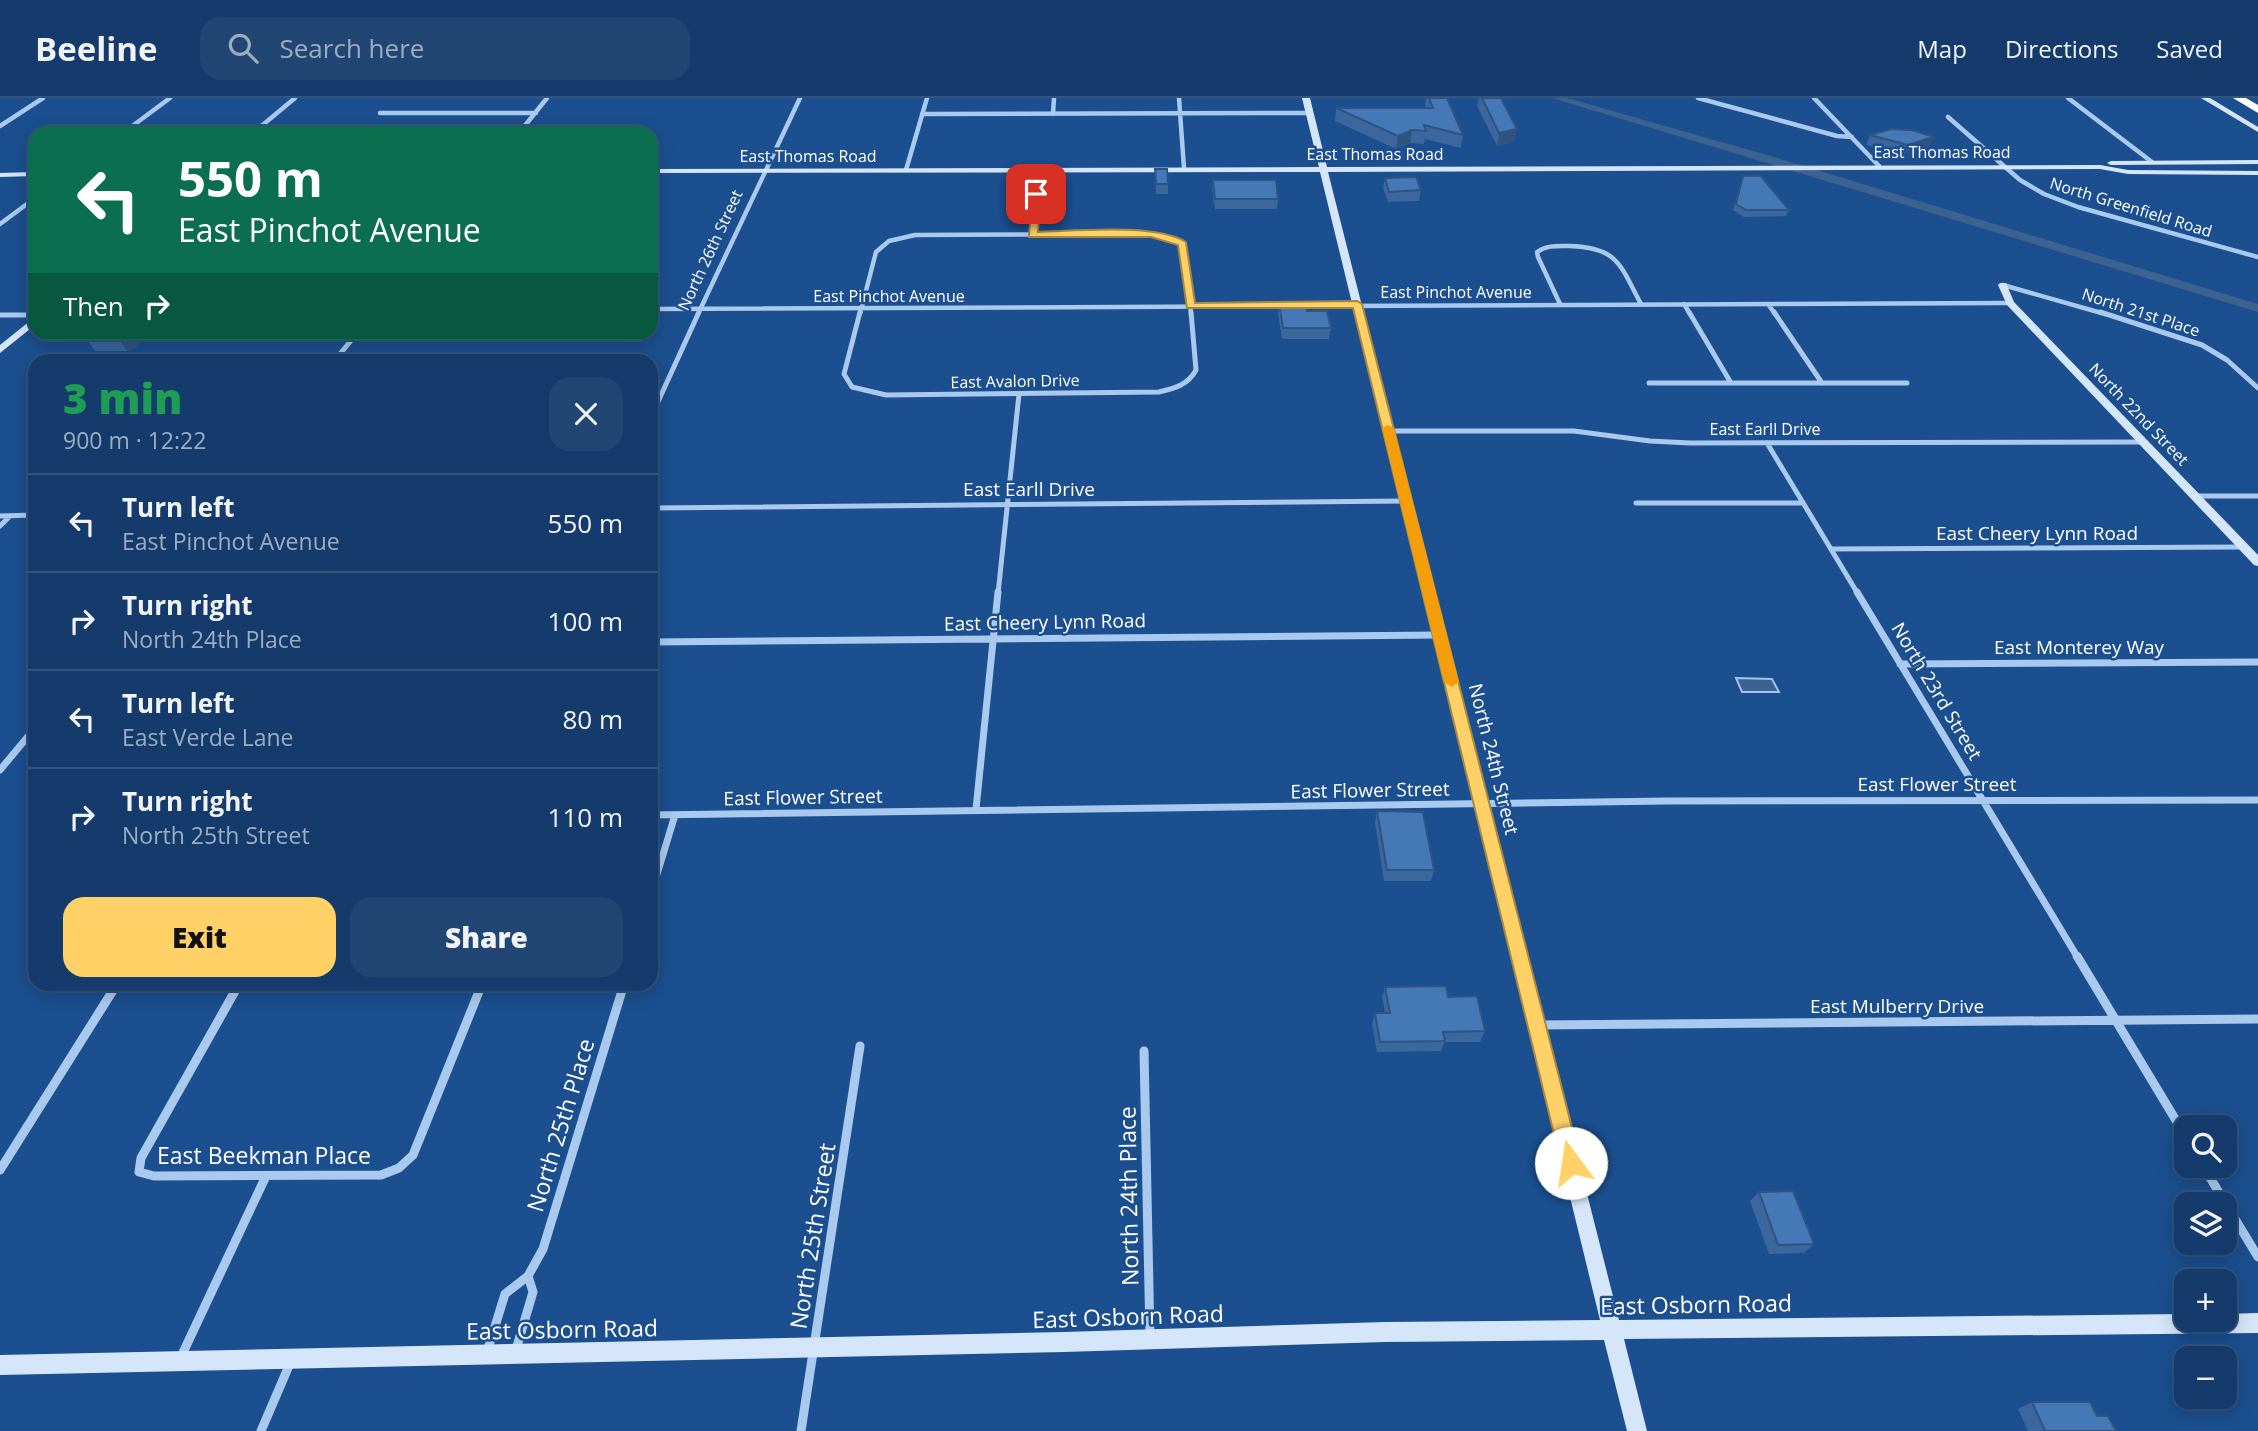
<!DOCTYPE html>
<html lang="en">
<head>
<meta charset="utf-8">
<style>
	:root { --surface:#143b6b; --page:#214673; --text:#f1f3f6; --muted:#9dadc1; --line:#33557e; --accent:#ffd166 }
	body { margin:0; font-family:"Open Sans",sans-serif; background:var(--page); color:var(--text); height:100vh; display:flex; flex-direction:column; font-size:26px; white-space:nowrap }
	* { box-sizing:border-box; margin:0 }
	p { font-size:23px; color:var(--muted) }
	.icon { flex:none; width:38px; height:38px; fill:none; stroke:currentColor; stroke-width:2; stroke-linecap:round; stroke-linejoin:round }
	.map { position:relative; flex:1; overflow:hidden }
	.sheet { position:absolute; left:28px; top:256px; width:630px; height:637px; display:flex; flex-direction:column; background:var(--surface); border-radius:21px; box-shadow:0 4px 18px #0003,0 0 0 2px var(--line) }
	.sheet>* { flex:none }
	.guide { position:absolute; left:28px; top:28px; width:630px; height:214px; border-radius:21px; box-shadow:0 4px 18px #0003,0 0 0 2px var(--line); background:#0b6e4f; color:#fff; overflow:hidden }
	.tools { position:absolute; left:2174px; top:1017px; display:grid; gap:14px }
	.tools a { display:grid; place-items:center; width:63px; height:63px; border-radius:14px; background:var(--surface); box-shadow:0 4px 18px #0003,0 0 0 2px var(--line); font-size:35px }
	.pin { position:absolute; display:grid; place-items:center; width:60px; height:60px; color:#fff; margin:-30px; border-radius:14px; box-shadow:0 4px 10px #0006 }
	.me { position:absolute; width:77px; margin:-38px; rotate:346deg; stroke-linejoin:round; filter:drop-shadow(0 0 5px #0008) }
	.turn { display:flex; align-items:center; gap:24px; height:147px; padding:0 35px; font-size:32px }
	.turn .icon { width:91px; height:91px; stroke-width:2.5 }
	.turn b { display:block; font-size:49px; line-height:60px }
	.then { display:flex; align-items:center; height:66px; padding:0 35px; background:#0003; gap:14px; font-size:26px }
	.round { display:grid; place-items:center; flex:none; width:74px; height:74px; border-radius:21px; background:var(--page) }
	.head { display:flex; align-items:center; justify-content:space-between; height:119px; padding:0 35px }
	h1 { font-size:42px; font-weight:800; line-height:52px; color:#1e9e55 }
	.action { display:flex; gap:14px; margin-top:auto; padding:14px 35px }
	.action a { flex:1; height:80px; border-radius:21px; background:var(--accent); color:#111; font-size:28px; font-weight:800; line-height:80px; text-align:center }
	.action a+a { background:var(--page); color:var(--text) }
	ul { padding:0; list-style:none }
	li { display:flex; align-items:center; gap:21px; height:98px; padding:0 35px; border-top:2px solid var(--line) }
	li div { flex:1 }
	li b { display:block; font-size:26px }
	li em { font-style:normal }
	header { display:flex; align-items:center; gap:42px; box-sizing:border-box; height:98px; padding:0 35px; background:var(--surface); border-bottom:2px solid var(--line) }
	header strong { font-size:33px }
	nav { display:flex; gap:38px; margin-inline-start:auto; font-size:24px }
	.search { width:490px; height:63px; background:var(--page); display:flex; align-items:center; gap:18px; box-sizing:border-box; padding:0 24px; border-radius:21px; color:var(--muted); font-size:26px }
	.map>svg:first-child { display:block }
	.water { fill:#3c6290; stroke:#9cc4f0; stroke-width:2 }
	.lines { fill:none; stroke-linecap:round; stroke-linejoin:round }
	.canal { fill:#3c6290; fill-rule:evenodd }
	.street-far3 { stroke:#a9c9ee; stroke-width:4.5 }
	.street-far2 { stroke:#a9c9ee; stroke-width:5 }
	.street-far1 { stroke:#a9c9ee; stroke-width:7 }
	.street { stroke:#a9c9ee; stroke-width:9 }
	.secondary { fill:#d6e6fa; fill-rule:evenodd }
	.highway { fill:#fff; fill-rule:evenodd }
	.wall { fill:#3a679d }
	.shaded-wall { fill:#305480 }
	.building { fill:#4478b7; stroke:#305480; stroke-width:2 }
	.route { fill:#ffd166; stroke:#a68842; stroke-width:2 }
	.slow { fill:#f59e0b }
	.labels { text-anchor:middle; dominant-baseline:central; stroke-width:5; stroke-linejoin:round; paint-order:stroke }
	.far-street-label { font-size:16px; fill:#fff; stroke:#1b4f8f }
	.street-label { font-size:19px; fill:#fff; stroke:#1b4f8f }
	.near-street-label { font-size:23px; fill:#fff; stroke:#1b4f8f }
</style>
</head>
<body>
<header>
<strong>Beeline</strong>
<div class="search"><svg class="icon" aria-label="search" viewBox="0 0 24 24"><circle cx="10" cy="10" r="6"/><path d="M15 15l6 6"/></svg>Search here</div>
<nav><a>Map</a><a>Directions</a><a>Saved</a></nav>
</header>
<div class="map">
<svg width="2258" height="1333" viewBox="0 0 2258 1333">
	<rect width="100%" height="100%" fill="#1b4f8f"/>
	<path class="water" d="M1736 580 1772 581 1779 594H1742Z"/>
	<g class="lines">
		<path class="canal" d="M1552 0H1567L1774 59 2258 206V214Z"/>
		<path class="street-far3" d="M1179 0 1184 70
			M1698 0 1837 38 1852 39
			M1814 0 1879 68
			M2068 0 2152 64
			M380 15H536
			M922 16 1310 15
			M1053 16 1054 0
			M1948 19 2020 82 2044 96 2078 109 2258 159
			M0 28 43 0
			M123 35 170 0
			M253 35 295 0
			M519 35 547 0
			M906 72 927 0
			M0 126 35 100
			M1033 137 1039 71
			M2003 187 2105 216
			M1560 206 1538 159 1537 154C1547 147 1557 148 1569 148 1618 149 1620 167 1641 206
			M1684 206 1690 216
			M1768 206 1775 216
			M651 211 2010 205
			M698 216 800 0
			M860 216 876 154 889 143 915 137 1151 136 1174 141 1185 152 1191 216"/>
		<path class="street-far2" d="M860 214 844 276 852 289 886 297 1159 294C1175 290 1188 287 1196 272L1191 214
			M1689 214 1731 285
			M1774 214 1822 285
			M2100 214 2202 247 2227 262 2258 290
			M0 217H35
			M335 262 358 234
			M1649 285H1907
			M651 319 699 214
			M1389 333H1574L1650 343 1690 345 2143 344
			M1767 345 1858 496
			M2194 398H2258
			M1636 405H1803
			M651 410 1406 403
			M0 418 35 417
			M0 428 10 418
			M1831 451 2244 449
			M998 496 1019 296"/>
		<path class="street-far1" d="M1857 494 2078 860
			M651 544 1439 537
			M1900 566 2258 564
			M0 672 35 630
			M976 711 998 494
			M651 717 1667 703 2258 702
			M651 796 675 717"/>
		<path class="street" d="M2077 858 2186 1039
			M239 886 141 1060 139 1074 154 1078 381 1077 399 1070 413 1057 482 886
			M1538 927 2258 921
			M1144 953 1150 1239
			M2203 1068 2258 1159
			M0 1072 117 886
			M487 1254 505 1196 528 1178 543 1151 624 886
			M515 1255 533 1194 528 1178
			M180 1261 266 1078
			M261 1333 291 1263
			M801 1333 860 948"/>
		<path class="secondary" d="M1302 0H1310L1327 69 2100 67 2128 72 2258 73V77L2128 76 2100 71 1328 74 1619 1222 2186 1216V1222H2224V1216L2258 1215V1235L1624 1241 1647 1333H1627L1604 1242 1385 1244 1064 1254 0 1277V1257L1064 1234 1385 1224 1600 1222 1320 74 651 75V71L1319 69Z
			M2201 0H2210L2258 29V34Z
			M2258 62V66L2111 67 2107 65 2111 63Z
			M35 74V78L0 79V75Z
			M2000 185H2006L2014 204 2258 457V468L2254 467 2007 207 1998 187Z
			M35 219V227L0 255V247Z"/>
		<path class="highway" d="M2233 0H2246L2258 7V15Z"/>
	</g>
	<path class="wall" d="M1426 0H1447L1463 37 1461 50 1425 41 1424 46 1410 45 1396 51 1335 23 1336 10H1426L1425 8Z
		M1479 0H1501L1517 31 1514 44 1497 48 1477 8Z
		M1870 37 1934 39 1929 49 1903 56 1866 47Z
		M1155 71 1168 86V96H1156Z
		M1743 78 1789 112 1786 118 1744 119 1733 112Z
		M1385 80 1421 92 1419 103 1388 104 1383 90Z
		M1213 82 1278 101 1277 111H1215L1212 92Z
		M1279 205 1307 213 1331 230 1329 241H1282L1278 216Z
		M89 234H150L135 250 127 253H95L85 239Z
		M1377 713 1434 772 1431 783H1384L1375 725Z
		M1385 889 1448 899 1485 933 1480 944H1444L1441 953 1377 954 1372 926 1375 915H1385L1382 899Z
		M1759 1094 1814 1146 1804 1155 1769 1156 1750 1103Z
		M2032 1304 2097 1318 2116 1333H2028L2018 1311Z"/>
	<path class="shaded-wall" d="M1517 31 1514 44 1497 48 1499 35Z
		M1412 32 1410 45 1396 51 1398 38Z
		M1934 39 1929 49 1903 56 1908 47Z
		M126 234H150L135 250 127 253 117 239Z"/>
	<path class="building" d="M1429 0H1447L1463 37 1424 27 1426 33 1412 32 1398 38 1336 10H1433Z
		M1482 0H1501L1517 31 1499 35Z
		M1891 31 1912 32 1934 39 1908 47 1870 37Z
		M1155 71H1167L1168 86H1156Z
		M1743 78H1761L1789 112H1746L1736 106Z
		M1416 79 1421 92 1389 94 1385 80Z
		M1213 82H1276L1278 101H1215Z
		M1279 205H1305L1307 213H1327L1331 230H1283Z
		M89 234H126L117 239H85Z
		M1377 713 1423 714 1434 772H1387Z
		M1446 888 1448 899 1477 898 1485 933 1443 934 1445 943 1380 944 1375 915H1390L1385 889Z
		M1793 1093 1814 1146 1778 1147 1759 1094Z
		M2032 1304H2090L2097 1318H2108L2116 1333H2045Z"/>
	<path class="route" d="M1036 93 1041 96 1038 134C1076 133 1155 125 1186 144L1195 205 1357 203 1362 206 1581 1065 1578 1072 1571 1075 1564 1072 1561 1065 1353 210H1187L1178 147 1151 139H1029L1032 96Z"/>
	<path class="slow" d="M1388 327 1394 330 1459 584 1452 589 1444 584 1382 330Z"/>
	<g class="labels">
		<g class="far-street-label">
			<text x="1942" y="54">East Thomas Road</text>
			<text x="1375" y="56">East Thomas Road</text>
			<text x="808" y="58">East Thomas Road</text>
			<text transform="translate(2131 109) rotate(17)">North Greenfield Road</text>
			<text transform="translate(710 152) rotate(-65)">North 26th Street</text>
			<text x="1456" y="194">East Pinchot Avenue</text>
			<text x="889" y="198">East Pinchot Avenue</text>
			<text transform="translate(2141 214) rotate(18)">North 21st Place</text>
			<text transform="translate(1015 283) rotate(-1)">East Avalon Drive</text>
			<text transform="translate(2139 316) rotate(46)">North 22nd Street</text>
			<text x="1765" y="331">East Earll Drive</text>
		</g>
		<g class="street-label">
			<text x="1029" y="391">East Earll Drive</text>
			<text x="2037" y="435">East Cheery Lynn Road</text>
			<text transform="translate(1045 524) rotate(-1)">East Cheery Lynn Road</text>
			<text x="2079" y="549">East Monterey Way</text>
			<text transform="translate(1937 593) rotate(59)">North 23rd Street</text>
			<text transform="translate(1494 661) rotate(76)">North 24th Street</text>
			<text x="1937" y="686">East Flower Street</text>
			<text transform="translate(1370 692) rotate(-1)">East Flower Street</text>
			<text transform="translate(803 699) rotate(-1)">East Flower Street</text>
			<text x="1897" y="908">East Mulberry Drive</text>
		</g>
		<g class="near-street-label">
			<text transform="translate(560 1027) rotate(-73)">North 25th Place</text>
			<text x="264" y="1057">East Beekman Place</text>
			<text transform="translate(1128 1098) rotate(-91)">North 24th Place</text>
			<text transform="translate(812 1138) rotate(-81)">North 25th Street</text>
			<text transform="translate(1696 1206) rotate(-1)">East Osborn Road</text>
			<text transform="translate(1128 1218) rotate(-2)">East Osborn Road</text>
			<text transform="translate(562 1231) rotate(-1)">East Osborn Road</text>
		</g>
	</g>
</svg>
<div class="tools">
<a><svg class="icon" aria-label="search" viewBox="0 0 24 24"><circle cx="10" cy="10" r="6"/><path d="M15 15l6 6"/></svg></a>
<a><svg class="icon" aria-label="layers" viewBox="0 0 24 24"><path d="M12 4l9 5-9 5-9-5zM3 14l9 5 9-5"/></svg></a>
<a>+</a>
<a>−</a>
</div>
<div class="pin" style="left:1036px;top:96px;background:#d93025"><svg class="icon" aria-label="arrive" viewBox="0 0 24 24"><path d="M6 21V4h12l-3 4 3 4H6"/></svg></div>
<svg class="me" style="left:1571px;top:1065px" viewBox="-20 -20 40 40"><circle r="19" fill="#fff"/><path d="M0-13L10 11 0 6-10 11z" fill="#ffd166"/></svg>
<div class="guide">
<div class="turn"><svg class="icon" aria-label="left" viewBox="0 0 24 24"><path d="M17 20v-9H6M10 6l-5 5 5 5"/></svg><div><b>550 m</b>East Pinchot Avenue</div></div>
<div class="then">Then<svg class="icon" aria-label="right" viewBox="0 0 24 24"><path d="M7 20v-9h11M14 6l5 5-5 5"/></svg></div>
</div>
<section class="sheet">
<div class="head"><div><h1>3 min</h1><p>900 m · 12:22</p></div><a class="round"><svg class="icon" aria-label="close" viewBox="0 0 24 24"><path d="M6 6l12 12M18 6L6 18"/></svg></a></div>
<ul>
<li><svg class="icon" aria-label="left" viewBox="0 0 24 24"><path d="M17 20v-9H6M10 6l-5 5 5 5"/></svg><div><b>Turn left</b><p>East Pinchot Avenue</p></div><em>550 m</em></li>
<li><svg class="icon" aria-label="right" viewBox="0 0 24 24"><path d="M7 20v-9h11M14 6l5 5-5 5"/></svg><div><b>Turn right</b><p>North 24th Place</p></div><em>100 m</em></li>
<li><svg class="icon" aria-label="left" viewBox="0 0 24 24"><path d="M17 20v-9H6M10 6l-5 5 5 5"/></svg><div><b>Turn left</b><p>East Verde Lane</p></div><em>80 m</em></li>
<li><svg class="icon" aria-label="right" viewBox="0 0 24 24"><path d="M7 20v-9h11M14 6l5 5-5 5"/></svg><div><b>Turn right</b><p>North 25th Street</p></div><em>110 m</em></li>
</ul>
<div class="action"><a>Exit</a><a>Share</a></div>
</section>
</div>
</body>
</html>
